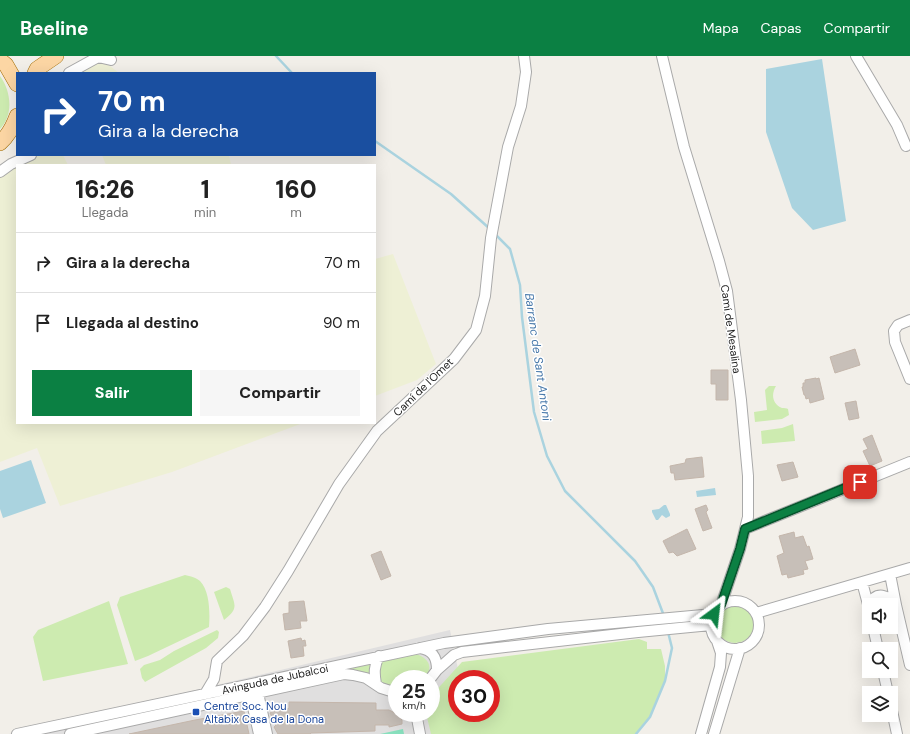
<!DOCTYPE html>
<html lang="es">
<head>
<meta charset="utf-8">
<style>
	:root { --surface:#fff; --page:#f6f6f6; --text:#222; --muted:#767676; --line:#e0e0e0; --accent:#0b8043 }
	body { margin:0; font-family:"DM Sans",sans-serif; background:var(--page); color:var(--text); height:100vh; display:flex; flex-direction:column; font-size:15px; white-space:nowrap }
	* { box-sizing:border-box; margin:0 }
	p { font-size:13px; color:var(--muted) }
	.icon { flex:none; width:22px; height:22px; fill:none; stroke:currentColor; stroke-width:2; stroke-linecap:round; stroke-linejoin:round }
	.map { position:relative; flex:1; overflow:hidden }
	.drawer { position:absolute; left:16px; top:108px; width:360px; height:260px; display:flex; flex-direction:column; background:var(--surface); border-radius:0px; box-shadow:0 4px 16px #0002 }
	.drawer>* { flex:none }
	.guide { position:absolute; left:16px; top:16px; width:360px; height:84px; border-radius:0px; box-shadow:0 4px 16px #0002; background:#1a4fa0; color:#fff; overflow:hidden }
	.fabs { position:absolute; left:862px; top:542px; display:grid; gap:8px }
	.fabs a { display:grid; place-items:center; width:36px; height:36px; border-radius:0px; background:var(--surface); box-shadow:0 4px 16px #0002; font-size:20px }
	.speed { position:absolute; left:388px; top:614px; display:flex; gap:8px; font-size:20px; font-weight:700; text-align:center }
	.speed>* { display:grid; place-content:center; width:52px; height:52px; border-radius:50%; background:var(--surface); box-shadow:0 4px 16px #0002; line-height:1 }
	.speed small { font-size:10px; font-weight:400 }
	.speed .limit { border:6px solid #d22; background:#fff; color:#111 }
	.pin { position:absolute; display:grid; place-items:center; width:34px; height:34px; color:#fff; margin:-17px; border-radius:8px; box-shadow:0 2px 6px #0006 }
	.me { position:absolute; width:44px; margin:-22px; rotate:30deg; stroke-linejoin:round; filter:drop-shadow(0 0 3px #0008) }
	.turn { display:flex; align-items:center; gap:14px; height:84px; padding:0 16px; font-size:18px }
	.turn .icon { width:52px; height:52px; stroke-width:2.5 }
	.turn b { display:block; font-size:28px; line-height:34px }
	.eta { display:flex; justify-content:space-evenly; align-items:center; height:68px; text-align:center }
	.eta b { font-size:24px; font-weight:800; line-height:28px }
	.button { display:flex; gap:8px; margin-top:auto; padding:8px 16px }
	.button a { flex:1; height:46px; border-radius:0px; background:var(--accent); color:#fff; font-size:16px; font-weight:800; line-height:46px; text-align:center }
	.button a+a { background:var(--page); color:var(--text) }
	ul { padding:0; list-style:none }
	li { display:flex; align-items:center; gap:12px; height:60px; padding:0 16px; border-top:1px solid var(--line) }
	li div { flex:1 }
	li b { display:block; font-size:15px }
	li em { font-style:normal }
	header { display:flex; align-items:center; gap:24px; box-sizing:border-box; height:56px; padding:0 20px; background:var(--accent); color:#fff }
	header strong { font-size:19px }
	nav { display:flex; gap:22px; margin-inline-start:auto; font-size:14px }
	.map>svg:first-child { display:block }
	.residential { fill:#e0dfdf; fill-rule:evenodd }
	.farmland { fill:#eef0d5 }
	.grass { fill:#cdebb0; fill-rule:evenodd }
	.pitch { fill:#88e0be }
	.water { fill:#aad3df }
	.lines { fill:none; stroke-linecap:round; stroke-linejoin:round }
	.stream { stroke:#aad3df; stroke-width:2.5 }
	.building { fill:#c7bfb8; stroke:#c4b6ab }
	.minor-casing { stroke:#a9a9a9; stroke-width:12 }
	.primary-casing { stroke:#a06b00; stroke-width:16 }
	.minor { stroke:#fff; stroke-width:10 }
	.primary { stroke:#fcd6a4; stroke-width:15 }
	.route-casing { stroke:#07532c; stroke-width:10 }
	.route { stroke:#0b8043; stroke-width:7 }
	.transit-dot { fill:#1a4fb4; stroke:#fff; stroke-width:1.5 }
	.labels { text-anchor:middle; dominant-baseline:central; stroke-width:3; stroke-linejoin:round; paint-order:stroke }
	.street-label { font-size:11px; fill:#222; stroke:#fff }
	.transit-label { font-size:11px; fill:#164399; stroke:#fff; text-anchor:start }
	.water-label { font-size:12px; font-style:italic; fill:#4a7aab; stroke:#fff }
</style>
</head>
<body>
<header>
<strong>Beeline</strong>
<nav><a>Mapa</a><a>Capas</a><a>Compartir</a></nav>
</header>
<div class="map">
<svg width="910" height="678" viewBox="0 0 910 678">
	<rect width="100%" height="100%" fill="#f2efe9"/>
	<path class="residential" d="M450 574 460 623H457V657L471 678H9ZM397 623H431V657H397Z"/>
	<path class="farmland" d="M100 6 110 10 119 17H80Z
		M37 99H63L68 109H18Z
		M102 99H229L231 109H106Z
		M17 109V367H303L172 416 60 450 37 392 0 406V120Z
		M393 198 436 308 417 324 375 340V203Z"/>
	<path class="grass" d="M0 20C11 35 14 58 0 73Z
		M769 330H776C771 338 772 348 782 352 784 352 787 352 788 353L789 359 782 363 755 366 754 356 767 354 765 334Z
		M793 368 795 385 762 388 761 375 782 372Z
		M185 519C190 520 197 522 200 525 210 535 210 558 209 571L148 600 135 605 117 549 120 541Z
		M226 531 230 533C235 550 239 552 224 564L214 536Z
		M109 545 128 608 43 625 33 581 38 574Z
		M716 568a19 19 0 1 1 38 0a19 19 0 1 1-38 0Z
		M217 574 219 576 218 582 206 592 145 626 142 622 140 613 144 609 160 604 174 595Z
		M639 583 647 586V593H661L665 610V625L650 661 636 678H431L426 657H431V640L462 606ZM457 623H491V657H457Z
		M415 598C429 601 435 613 423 623H397V631C392 631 389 631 385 629 376 623 377 609 385 604Z
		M372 607 371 621 280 627Z"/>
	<path class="pitch" d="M403 673 404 678H380Z"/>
	<path class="water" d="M822 3 846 165 813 174 792 152 766 76V13Z
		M31 404 46 447 3 462 0 453V415Z
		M715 432 716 439 697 441 696 435Z
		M664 449H666L670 458V460L666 462 662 459 658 464H656L652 456V454L659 453Z"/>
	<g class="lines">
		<path class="stream" d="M276 0 292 17
			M375 85 451 138 490 173
			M495 178 510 193 520 229 522 261 534 356 547 400 565 435 635 505 653 531 664 560
			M636 678 650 661 665 625 672 592 668 576"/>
	</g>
	<path class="building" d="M855 293 860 309 835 317 830 301Z
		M711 314H728V344H716V328H711Z
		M816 322V323L819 322 824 343 810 347 809 342 806 343 805 339H804L802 331H803V327H805V324Z
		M856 345 859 362 849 364 845 347Z
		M872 379 882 405 870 410 863 395 868 393 863 383Z
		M702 401 704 421 675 424 674 417H671L670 410 685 407 686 403Z
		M793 406 798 421 782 425 777 409Z
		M706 449 708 454 706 456 712 472 703 475 695 453Z
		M687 473 696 493 677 500 673 496 669 497 663 485Z
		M794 476 795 482 803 480 807 491 809 490 813 503 805 505 808 513 803 514 804 518 788 522 787 518 782 519 777 500 784 497 779 480Z
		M381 495 391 520 381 524 371 499Z
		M304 545 307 565H300L301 572 285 574 283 558 289 557V546Z
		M301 582 302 585 305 584 306 590H303L304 600 291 602 288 585Z
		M289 646 376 647V654H389L395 657 402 664V668L389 671V669H375V675L311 677 310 678H278L274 671 276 669 270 657 280 651 283 656 289 652Z
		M244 655 249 678H129L195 664Z"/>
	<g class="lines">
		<g class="minor-casing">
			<path id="minor" d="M662 0 684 91 719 205 727 235 741 344 748 420V461L740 493 721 549
				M856 0 897 69 906 90
				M69 17 98 1 111 4
				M0 116 11 108 31 99
				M910 264 898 269 894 275 895 286 910 323
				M745 473 910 406
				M890 518 896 549
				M862 526 869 552
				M711 569a24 24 0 1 1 48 0a24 24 0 1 1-48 0Z
				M870 549C876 534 888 539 896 549L910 609
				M756 557 910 512
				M873 571 878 593
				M420 592C433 594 437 602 437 614L430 623
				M437 614 454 599 462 596 638 576 711 569
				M883 615 888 637
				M376 628C374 617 374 610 379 600
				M258 637 267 678
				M205 638 214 623 217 605 243 580 265 551 288 515 339 428 377 375 454 303 476 274 485 240 491 182 508 91 521 50 526 16 524 0
				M250 638 259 678
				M891 650 897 678
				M416 657 420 678
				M17 678 444 587 548 573 714 558
				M70 678 344 618 353 619 366 622 381 632 397 637
				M701 678 720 611 721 597 717 585
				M714 678 740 592"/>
		</g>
		<g class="primary-casing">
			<path id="primary" d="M0 4 6 9 17 28
				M35 17 37 13 56 0
				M0 87C9 79 13 71 17 60"/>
		</g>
		<use href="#minor" class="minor"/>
		<use href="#primary" class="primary"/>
	</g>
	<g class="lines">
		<g class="route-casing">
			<path id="route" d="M714 558 721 549 740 493 745 473 860 426"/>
		</g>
		<use href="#route" class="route"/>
	</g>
	<rect class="transit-dot" x="192" y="652" width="8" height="8" rx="2"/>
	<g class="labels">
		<g class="street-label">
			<text transform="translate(731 273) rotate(82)">Camí de Mesalina</text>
			<text transform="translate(423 331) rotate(-44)">Camí de l'Omet</text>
			<text transform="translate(275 623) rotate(-12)">Avinguda de Jubalcoi</text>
		</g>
		<g class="transit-label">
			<text x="204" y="650">Centre Soc. Nou<tspan x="204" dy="13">Altabix Casa de la Dona</tspan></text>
		</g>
		<g class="water-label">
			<text transform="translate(538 301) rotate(82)">Barranc de Sant Antoni</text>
		</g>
	</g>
</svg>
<div class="fabs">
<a><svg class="icon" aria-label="sound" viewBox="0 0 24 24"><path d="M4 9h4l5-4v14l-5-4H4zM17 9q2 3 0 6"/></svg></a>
<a><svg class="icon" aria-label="search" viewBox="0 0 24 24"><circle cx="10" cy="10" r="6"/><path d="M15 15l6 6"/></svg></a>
<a><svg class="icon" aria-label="layers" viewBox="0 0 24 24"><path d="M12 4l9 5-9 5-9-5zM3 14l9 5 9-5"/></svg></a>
</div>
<div class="speed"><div>25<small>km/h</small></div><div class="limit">30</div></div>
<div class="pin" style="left:860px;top:426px;background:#d93025"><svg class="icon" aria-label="arrive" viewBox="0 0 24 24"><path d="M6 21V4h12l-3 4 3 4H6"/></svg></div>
<svg class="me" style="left:714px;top:558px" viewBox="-20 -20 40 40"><path d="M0-17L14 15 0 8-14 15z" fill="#0b8043" stroke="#fff" stroke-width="4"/></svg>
<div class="guide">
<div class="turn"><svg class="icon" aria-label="right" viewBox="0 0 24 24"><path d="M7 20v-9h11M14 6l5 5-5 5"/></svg><div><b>70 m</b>Gira a la derecha</div></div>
</div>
<section class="drawer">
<div class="eta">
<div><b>16:26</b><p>Llegada</p></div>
<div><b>1</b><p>min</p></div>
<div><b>160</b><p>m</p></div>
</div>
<ul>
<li><svg class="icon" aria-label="right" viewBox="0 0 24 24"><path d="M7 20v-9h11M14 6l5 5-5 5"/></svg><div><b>Gira a la derecha</b></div><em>70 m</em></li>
<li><svg class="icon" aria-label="arrive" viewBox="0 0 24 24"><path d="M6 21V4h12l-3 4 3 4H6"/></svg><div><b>Llegada al destino</b></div><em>90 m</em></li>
</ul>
<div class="button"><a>Salir</a><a>Compartir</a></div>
</section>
</div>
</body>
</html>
